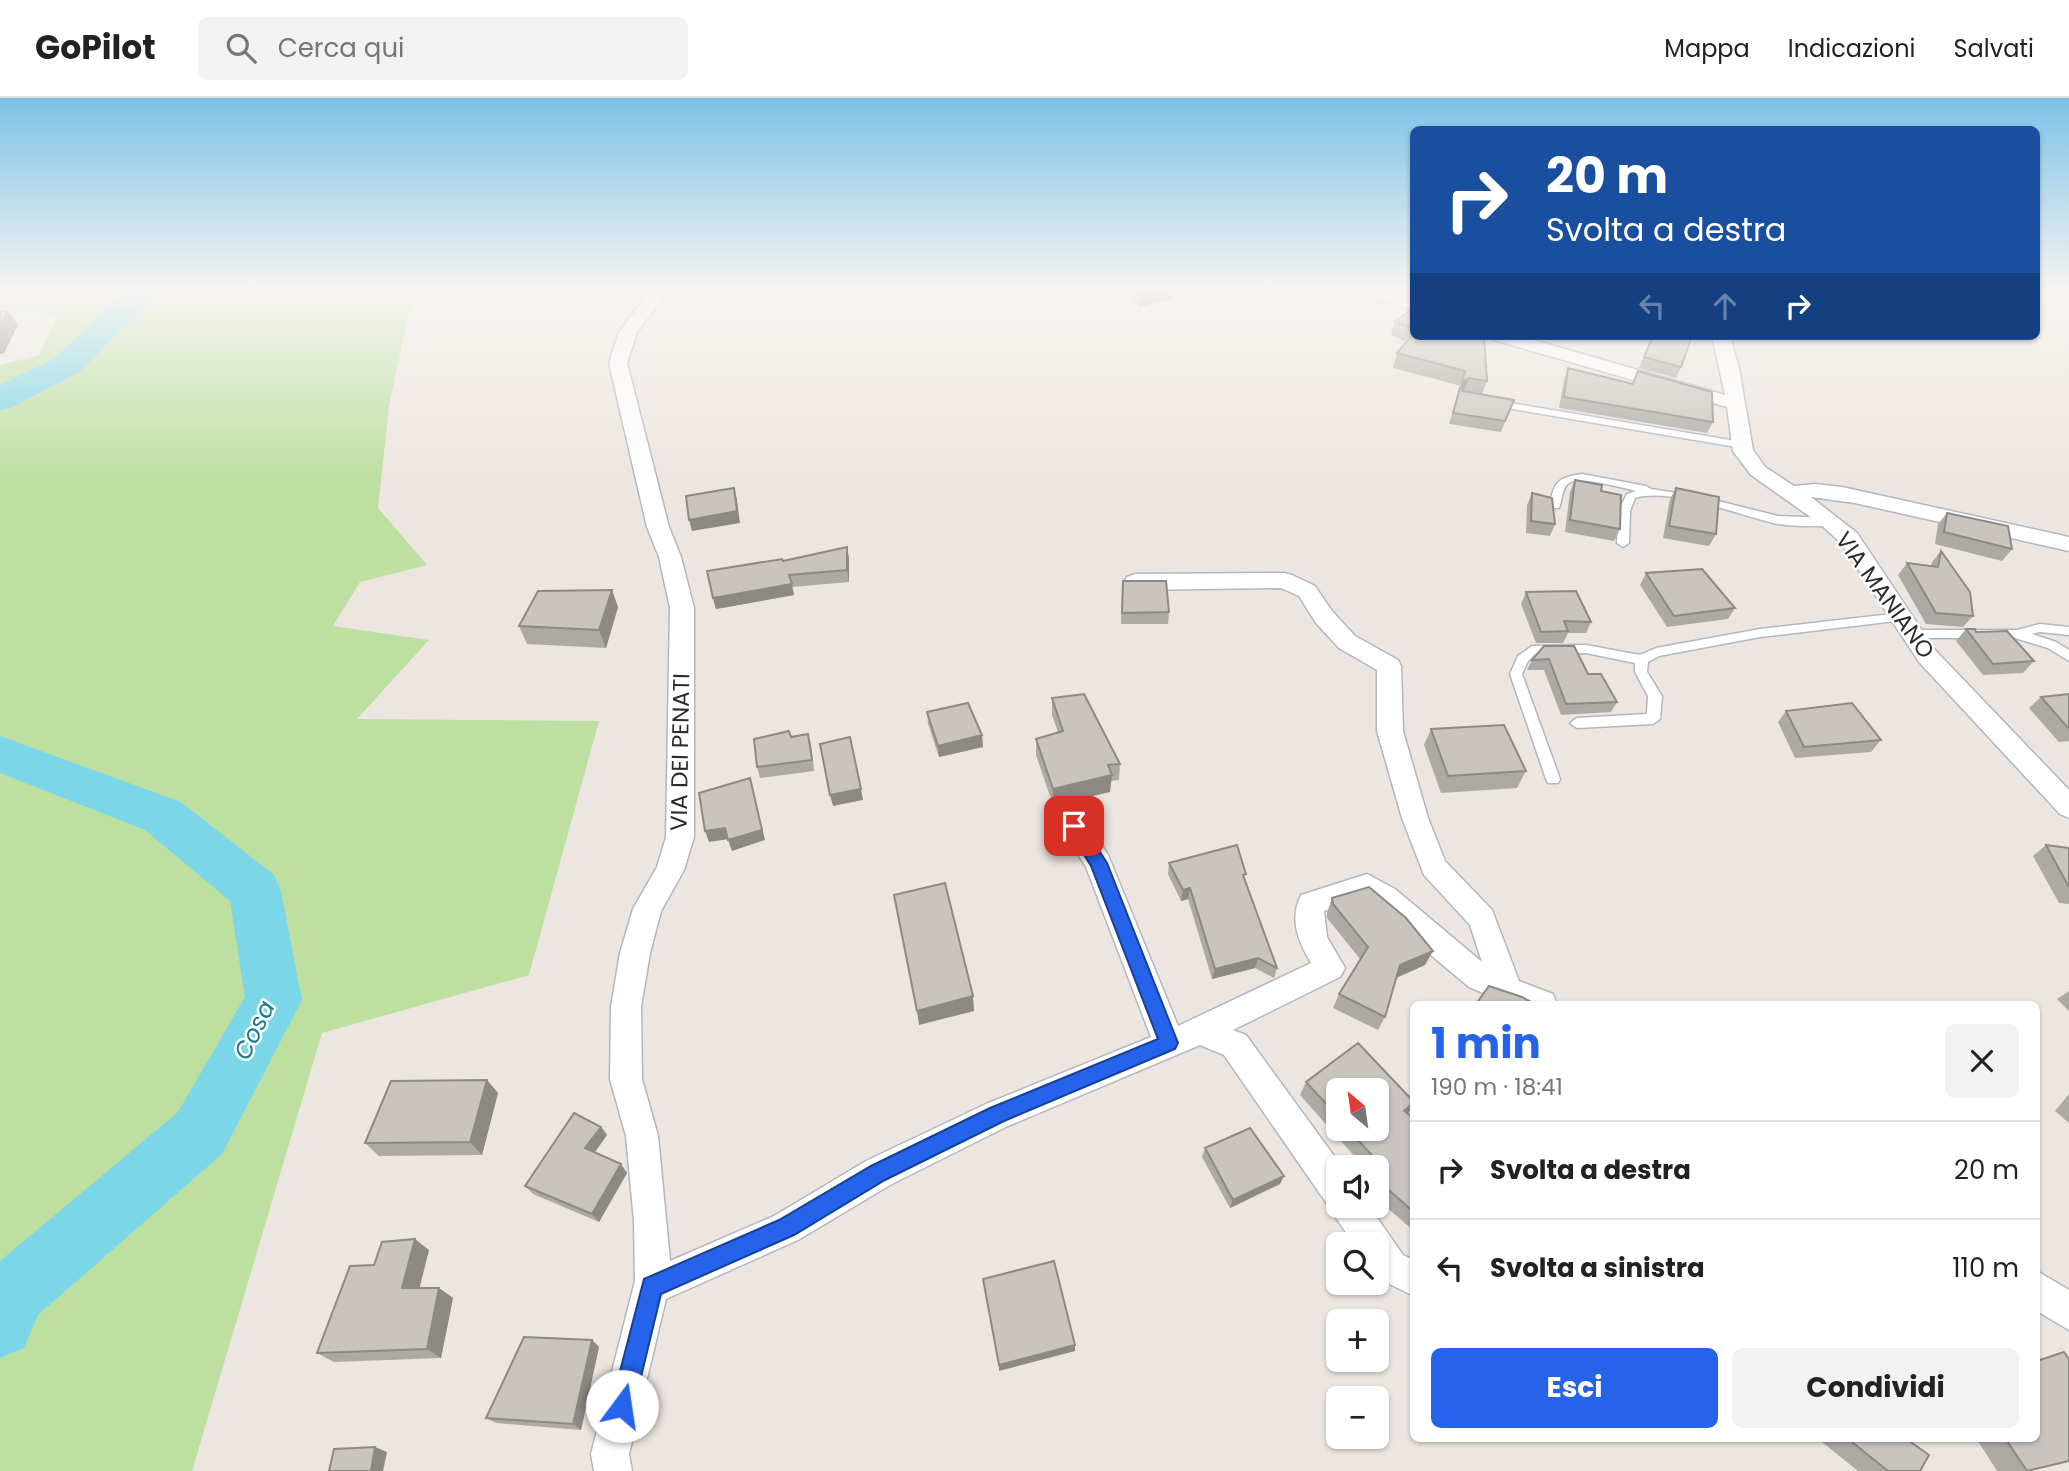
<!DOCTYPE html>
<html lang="it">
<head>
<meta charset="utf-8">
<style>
	:root { --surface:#fff; --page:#f2f2f2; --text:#222; --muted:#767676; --line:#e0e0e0; --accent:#2563eb }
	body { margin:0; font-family:Poppins,sans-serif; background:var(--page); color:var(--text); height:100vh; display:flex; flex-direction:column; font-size:26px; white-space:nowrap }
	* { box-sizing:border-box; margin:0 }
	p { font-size:23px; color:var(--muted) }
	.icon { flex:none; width:38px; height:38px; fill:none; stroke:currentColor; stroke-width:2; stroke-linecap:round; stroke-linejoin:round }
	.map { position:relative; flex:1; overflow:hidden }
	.details { position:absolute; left:1410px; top:903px; width:630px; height:441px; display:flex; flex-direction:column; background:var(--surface); border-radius:10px; box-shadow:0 2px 5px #0004 }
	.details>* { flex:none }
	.banner { position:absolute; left:1410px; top:28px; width:630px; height:214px; border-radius:10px; box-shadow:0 2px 5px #0004; background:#1a4fa0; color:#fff; overflow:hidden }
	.needle { width:46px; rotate:331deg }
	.controls { position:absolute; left:1326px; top:980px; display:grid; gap:14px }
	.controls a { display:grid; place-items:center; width:63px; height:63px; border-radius:10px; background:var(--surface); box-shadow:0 2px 5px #0004; font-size:35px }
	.pin { position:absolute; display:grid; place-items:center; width:60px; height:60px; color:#fff; margin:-30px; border-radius:14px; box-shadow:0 4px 10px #0006 }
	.me { position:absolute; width:77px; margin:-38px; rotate:14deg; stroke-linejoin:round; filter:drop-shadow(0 0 5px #0008) }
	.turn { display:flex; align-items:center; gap:24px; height:147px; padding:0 21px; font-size:32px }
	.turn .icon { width:91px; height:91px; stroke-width:2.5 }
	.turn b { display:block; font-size:49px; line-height:60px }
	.lanes { display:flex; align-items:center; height:66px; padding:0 21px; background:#0003; justify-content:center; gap:35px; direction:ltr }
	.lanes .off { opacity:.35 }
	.round { display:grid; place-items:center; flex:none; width:74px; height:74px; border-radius:10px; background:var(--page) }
	.headline { display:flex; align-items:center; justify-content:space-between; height:119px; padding:0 21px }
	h1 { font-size:42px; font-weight:700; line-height:52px; color:var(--accent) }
	.primary-button { display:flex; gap:14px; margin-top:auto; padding:14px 21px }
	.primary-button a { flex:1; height:80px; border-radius:10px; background:var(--accent); color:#fff; font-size:28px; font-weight:700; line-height:80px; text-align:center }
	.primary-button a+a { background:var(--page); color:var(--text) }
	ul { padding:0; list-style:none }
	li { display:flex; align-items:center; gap:21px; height:98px; padding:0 21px; border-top:2px solid var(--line) }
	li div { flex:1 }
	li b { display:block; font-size:26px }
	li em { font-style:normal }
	header { display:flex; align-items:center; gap:42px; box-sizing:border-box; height:98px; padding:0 35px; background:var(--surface); border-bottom:2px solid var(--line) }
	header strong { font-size:33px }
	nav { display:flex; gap:38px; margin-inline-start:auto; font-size:24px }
	.search { width:490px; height:63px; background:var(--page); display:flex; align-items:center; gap:18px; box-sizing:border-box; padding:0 24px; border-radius:10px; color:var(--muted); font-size:26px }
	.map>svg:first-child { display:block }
	.green { fill:#bddfa0 }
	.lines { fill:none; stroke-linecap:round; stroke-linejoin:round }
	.river { fill:#7bd7e7; fill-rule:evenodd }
	.lane-casing { stroke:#b3b6bf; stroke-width:3 }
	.street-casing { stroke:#b3b6bf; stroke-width:3 }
	.lane { fill:#fff; fill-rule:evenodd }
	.street { fill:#fff; fill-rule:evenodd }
	.wall { fill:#ada9a3; fill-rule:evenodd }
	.shaded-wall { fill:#8d8985 }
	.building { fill:#c9c4be; stroke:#8d8985; stroke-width:2 }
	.route { fill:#2563eb; stroke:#184099; stroke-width:2 }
	.labels { text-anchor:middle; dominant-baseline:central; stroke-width:5; stroke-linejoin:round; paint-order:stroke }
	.street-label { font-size:23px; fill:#2c2c2c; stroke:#fff }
	.water-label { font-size:24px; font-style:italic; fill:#177996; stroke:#fff }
</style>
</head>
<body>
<header>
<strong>GoPilot</strong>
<div class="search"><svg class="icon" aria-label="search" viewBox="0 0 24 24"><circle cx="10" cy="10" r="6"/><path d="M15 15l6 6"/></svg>Cerca qui</div>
<nav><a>Mappa</a><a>Indicazioni</a><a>Salvati</a></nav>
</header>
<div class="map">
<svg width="2069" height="1373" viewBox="0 0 2069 1373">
	<rect width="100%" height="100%" fill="#ede6e0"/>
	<path class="green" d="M0 191H414L389 308 378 410 427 467 360 484 333 528 429 542 357 621 599 623 529 877 322 935 192 1373H0V267L39 257 58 217 0 210Z"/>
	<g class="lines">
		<path class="river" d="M158 191 152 202 79 274 13 309 0 312V287L55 260 126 191Z
			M0 638 181 704 274 777 281 793 302 902 222 1056 38 1217 24 1250 0 1260V1163L178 1014 245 899 230 803 145 732 0 675Z"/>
		<g class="lane-casing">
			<path id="lane" d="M1493 302 1742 344 1747 347 1742 350 1489 307V303Z
				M1582 376 1646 388 1651 391 1702 399 1778 418 1832 420 1838 424 1832 428C1814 428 1796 429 1778 426 1740 418 1671 389 1635 400L1630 413 1629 445 1623 449 1617 445 1618 413 1627 396 1636 393C1622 390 1581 378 1569 385 1562 389 1562 403 1559 410H1551L1549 408C1555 383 1557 380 1582 376Z
				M1900 515 1904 516 1906 519 1904 522 1760 539 1659 558 1648 564 1647 574 1662 598 1660 621 1653 626 1577 630 1570 625 1577 620 1647 616 1648 598 1635 574V565L1586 555 1535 556 1528 563 1522 576 1560 681 1558 685H1548L1546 681 1510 576 1518 558 1532 548 1586 547 1640 557 1656 550 1760 531Z
				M2040 526 2069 529V537L2040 534 2032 536 2056 544 2069 552V563L2048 550 2015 540H1912L1906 536 1912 532H2017Z"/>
		</g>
		<g class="street-casing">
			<path id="street" d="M652 191H670L637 234 627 265 669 429 681 459 694 510V739L684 772 661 813 650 855 641 909 642 981 658 1038 670 1163 774 1118 866 1063 986 1006 1151 939 1086 769 1060 728 1064 720 1074 717 1084 720 1108 757 1178 928 1311 865C1298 843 1289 821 1301 797L1367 776 1395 791 1482 864 1470 827 1424 777 1402 720 1377 633V572L1339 550 1316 525 1299 498 1281 490 1135 492 1127 489 1124 484 1127 479 1135 476 1284 475 1292 477 1315 488 1332 513 1355 538 1398 562 1401 568 1403 633 1428 720 1445 763 1492 812 1519 883 1553 896 1557 906H1509L1469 889 1364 801 1324 813 1327 839 1345 870 1340 879 1233 932 1246 937 1342 1069H1339V1108H1369L1403 1157 1414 1162V1198L1379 1181 1377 1146H1354L1336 1120 1331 1108 1327 1106 1224 957 1200 947 1008 1028 890 1087 798 1142 666 1201 629 1356 632 1373H594L591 1356 635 1183 634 1123 626 1038 610 981 611 909 620 855 633 811 657 769 666 739 670 510 659 459 647 429 609 265 619 234Z
				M1354 191H1380L1414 201V212L1357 195Z
				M1491 238H1520L1725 297 1712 238H1730L1739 270 1753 352 1765 369 1794 388 1815 386 1842 389 2069 439V453L1855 405 1811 399 1857 435 1935 552 2069 692V720L2060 716 1919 564 1841 445 1819 425 1751 377 1733 353 1727 309 1494 242Z
				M2037 1173 2069 1192V1232L2037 1213Z"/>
		</g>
		<use href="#lane" class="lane"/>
		<use href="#street" class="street"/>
	</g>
	<path class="wall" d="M1037 191H1062L1061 194Z
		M1126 191H1173L1172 201 1139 209Z
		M1389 191H1414V197Z
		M1414 210V238L1487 283 1482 296 1514 302 1501 334 1449 326 1461 288 1393 270 1397 255 1406 244 1391 237 1395 223Z
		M1650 238H1692L1681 269 1676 280 1639 270 1650 243Z
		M1568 270 1713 324 1707 335 1559 310 1564 282Z
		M1575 382 1601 393 1620 431 1614 443 1565 434 1570 394Z
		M1676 390 1716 436 1709 448 1663 440 1670 401Z
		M1532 395 1555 426 1550 438 1526 435 1527 407Z
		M1947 415 2012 451 2002 463 1935 446 1938 426Z
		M847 449 849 461V484L792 489 794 497 716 511 713 500 783 463Z
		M1941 453 1973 518 1963 529 1926 526 1898 477 1907 465 1931 468 1932 464Z
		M1646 475 1735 510 1728 521 1667 529 1640 487Z
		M1526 494 1591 524 1586 535H1568L1563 545H1536L1521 506Z
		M1122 495 1169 514 1168 526H1121Z
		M618 509 606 550 527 546 519 528Z
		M1966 531 1976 534 2034 563 2023 575 1983 577 1956 543Z
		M1544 548 1617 604 1611 614 1561 617 1544 572H1527L1532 562Z
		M2069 596V643L2059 644 2029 610 2041 599Z
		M1052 600 1120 666 1119 682 1111 683 1110 694 1053 707 1036 657V641L1058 634 1052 617Z
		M1786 613 1881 642 1871 654 1795 660 1778 624Z
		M927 614 982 637 983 649 939 659 928 626Z
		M1431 631 1526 673 1517 690 1441 695 1424 647Z
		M808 636 814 673 760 680 757 669 791 639Z
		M2046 747 2069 750V806L2059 805 2033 758Z
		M1169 765 1245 781 1277 870 1274 880 1255 870 1212 881 1188 801 1181 803 1168 776Z
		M1332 800 1425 867 1397 879 1385 919 1378 932 1333 910 1339 896 1360 861 1327 820V815Z
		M2069 893V913L2057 901Z
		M1358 945 1414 1004 1408 1016 1414 1020V1133L1377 1101V1069H1364L1300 997 1306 984ZM1339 992H1377V1031H1339Z
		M487 982 498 995 482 1057 379 1058 365 1045Z
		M2069 996V1025L2055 1013Z
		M601 1029 607 1037 595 1054 621 1066 627 1075 599 1124 533 1096 525 1088Z
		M1205 1050 1280 1086 1230 1110 1202 1059Z
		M429 1152 419 1190H439L453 1200 441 1260 334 1264 317 1255 374 1167Z
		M592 1242 599 1249 581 1332 496 1325 486 1320Z
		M1817 1340H1905L1920 1373H1858Z
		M1976 1340H2037L2030 1373H1997Z"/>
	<path class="shaded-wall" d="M1173 191 1172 201 1139 209V198Z
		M8 213 18 227 4 255 0 256V228Z
		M1469 280 1464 294 1458 298 1462 283Z
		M734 390 737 402 740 425 692 433 689 422Z
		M847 449 849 461V484L847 472Z
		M792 486 794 497 716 511 713 500Z
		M612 492 618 509 606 550 599 532Z
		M808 636 811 647 814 673 812 662Z
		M982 637 983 649 939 659 938 648Z
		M1112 677 1110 694 1053 707V691Z
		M750 680 765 742 732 753 728 742Z
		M861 691 863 702 833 708 830 697Z
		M725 730 729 741 709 744 705 733Z
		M1190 790 1188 801 1181 803 1183 792Z
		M1433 853 1425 867 1394 881 1400 867Z
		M1258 860 1255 870 1212 881 1215 871Z
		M973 898 974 913 919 927 917 913Z
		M487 982 498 995 482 1057 470 1044Z
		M1414 1006 1406 1018 1404 1013Z
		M601 1029 607 1037 592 1058 585 1050Z
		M621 1066 627 1075 599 1124 592 1116Z
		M1284 1078 1280 1086 1230 1110 1233 1102Z
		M415 1141 429 1152 417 1200 402 1190Z
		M439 1190 453 1200 441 1260 427 1251Z
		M592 1242 599 1249 581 1332 573 1326Z
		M1075 1247V1253L999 1273V1267Z
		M375 1349 387 1354 383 1373H371Z"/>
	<path class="building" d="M1134 191H1171L1139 198Z
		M1414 210V231L1395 223Z
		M8 213 0 228V214Z
		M1414 235V238L1475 239 1476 238H1484L1487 283 1469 280 1462 283 1465 273 1397 255Z
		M1653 238H1692L1681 269 1644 259Z
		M1568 270 1633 286 1638 273 1712 294 1713 324 1564 299Z
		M1460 290 1463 293 1514 302 1505 323 1453 315Z
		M1575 382 1602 387 1601 393 1621 397 1620 431 1570 422Z
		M734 390 737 413 689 422 686 398Z
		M1676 390 1719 399 1716 436 1669 428Z
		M1532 395 1552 400 1555 426 1531 423Z
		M1947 415 2008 428 2012 451 1944 434Z
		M847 449V472L789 477 792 486 713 500 707 473 782 461 783 463Z
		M1941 453 1970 494 1973 518 1936 515 1907 465 1938 469Z
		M1702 471 1735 510 1674 518 1646 475Z
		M1123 483H1166L1169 514 1122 515Z
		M612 492 599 532 519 528 538 493Z
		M1576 493 1591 524 1564 523 1568 533 1541 534 1526 494Z
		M1966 531H1975L1976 534 2007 533 2034 563 1993 566Z
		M1544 548H1574L1588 576H1601L1617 604 1566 606 1549 561 1532 562Z
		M1084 596 1120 666 1108 667 1112 677 1053 691 1036 641 1063 633 1052 600Z
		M2069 596V631L2041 599Z
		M968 605 982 637 938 648 927 614Z
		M1852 605 1881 642 1804 649 1786 613Z
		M1504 627 1526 673 1448 678 1431 631Z
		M789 633 791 639 808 636 812 662 757 669 754 641Z
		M850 639 861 691 830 697 820 646Z
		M750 680 762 732 728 742 725 730 705 733 699 695Z
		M1237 747 1246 776 1243 777 1277 870 1258 860 1215 871 1190 790 1183 792 1169 765Z
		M2046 747 2069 750V789Z
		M945 785 973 898 917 913 894 797Z
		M1369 789 1406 820 1433 853 1400 867 1385 919 1339 896 1368 849 1333 806 1332 800Z
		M1489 888 1522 899 1535 906H1476Z
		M1358 945 1414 1004 1404 1013 1414 1020V1114L1377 1082V1069H1376L1379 1065 1348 1031H1377V992H1339V1020L1306 984Z
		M487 982 470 1044 365 1045 391 983Z
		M574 1015 601 1029 585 1050 621 1066 592 1116 525 1088Z
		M1250 1030 1284 1078 1233 1102 1205 1050Z
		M415 1141 402 1190H439L427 1251 317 1255 350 1168 374 1167 382 1144Z
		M1054 1163 1075 1247 999 1267 983 1181Z
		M524 1239 592 1242 573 1326 486 1320Z
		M2064 1254 2069 1261V1363L2027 1373 2005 1340H2037V1263Z
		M1847 1340H1905L1929 1357 1920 1373H1888Z
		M375 1349 371 1373H329L334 1351Z"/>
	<linearGradient id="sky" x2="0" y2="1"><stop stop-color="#7cc2e8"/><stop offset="0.5" stop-color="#f7f4f1"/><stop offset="1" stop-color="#f7f4f1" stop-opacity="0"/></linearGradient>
	<rect width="2069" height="383" fill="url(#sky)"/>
	<path class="route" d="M1074 721 1080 723 1107 765 1178 945 1175 951 1004 1023 885 1082 794 1137 661 1196 634 1308 630 1316 622 1319 614 1316 611 1308 644 1181 779 1122 871 1068 990 1010 1158 941 1091 768 1066 728 1068 723Z"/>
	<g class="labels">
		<g class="street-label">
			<text transform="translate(1885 497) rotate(54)">VIA MANIANO</text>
			<text transform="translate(680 654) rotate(-89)">VIA DEI PENATI</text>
		</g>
		<g class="water-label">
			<text transform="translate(254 932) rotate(-64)">Cosa</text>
		</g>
	</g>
</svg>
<div class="controls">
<a><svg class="needle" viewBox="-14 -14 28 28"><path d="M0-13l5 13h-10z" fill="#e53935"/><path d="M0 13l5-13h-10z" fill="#767676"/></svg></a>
<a><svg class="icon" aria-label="sound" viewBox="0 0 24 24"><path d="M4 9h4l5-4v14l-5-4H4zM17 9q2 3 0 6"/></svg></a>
<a><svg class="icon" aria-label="search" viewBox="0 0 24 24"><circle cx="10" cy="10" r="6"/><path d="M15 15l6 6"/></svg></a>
<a>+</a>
<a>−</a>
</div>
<div class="pin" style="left:1074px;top:728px;background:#d93025"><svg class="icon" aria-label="arrive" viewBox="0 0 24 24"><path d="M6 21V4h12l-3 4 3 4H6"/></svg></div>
<svg class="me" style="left:622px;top:1308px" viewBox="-20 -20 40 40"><circle r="19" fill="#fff"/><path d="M0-13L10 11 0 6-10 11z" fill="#2563eb"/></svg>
<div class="banner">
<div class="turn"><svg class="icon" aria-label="right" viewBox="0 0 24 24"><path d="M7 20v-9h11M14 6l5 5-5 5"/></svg><div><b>20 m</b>Svolta a destra</div></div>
<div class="lanes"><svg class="icon off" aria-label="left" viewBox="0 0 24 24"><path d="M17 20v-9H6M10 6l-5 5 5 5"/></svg><svg class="icon off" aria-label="ahead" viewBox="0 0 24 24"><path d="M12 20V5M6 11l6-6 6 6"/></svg><svg class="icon" aria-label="right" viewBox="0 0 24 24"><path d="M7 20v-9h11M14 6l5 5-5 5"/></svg></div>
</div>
<section class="details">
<div class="headline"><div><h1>1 min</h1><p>190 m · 18:41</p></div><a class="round"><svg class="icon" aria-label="close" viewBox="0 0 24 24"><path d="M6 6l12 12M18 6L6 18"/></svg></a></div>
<ul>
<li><svg class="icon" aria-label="right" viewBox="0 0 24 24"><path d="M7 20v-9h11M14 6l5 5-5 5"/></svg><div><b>Svolta a destra</b></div><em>20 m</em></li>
<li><svg class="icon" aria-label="left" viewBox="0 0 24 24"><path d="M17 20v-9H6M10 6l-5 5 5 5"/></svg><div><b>Svolta a sinistra</b></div><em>110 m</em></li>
</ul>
<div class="primary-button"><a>Esci</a><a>Condividi</a></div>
</section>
</div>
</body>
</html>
